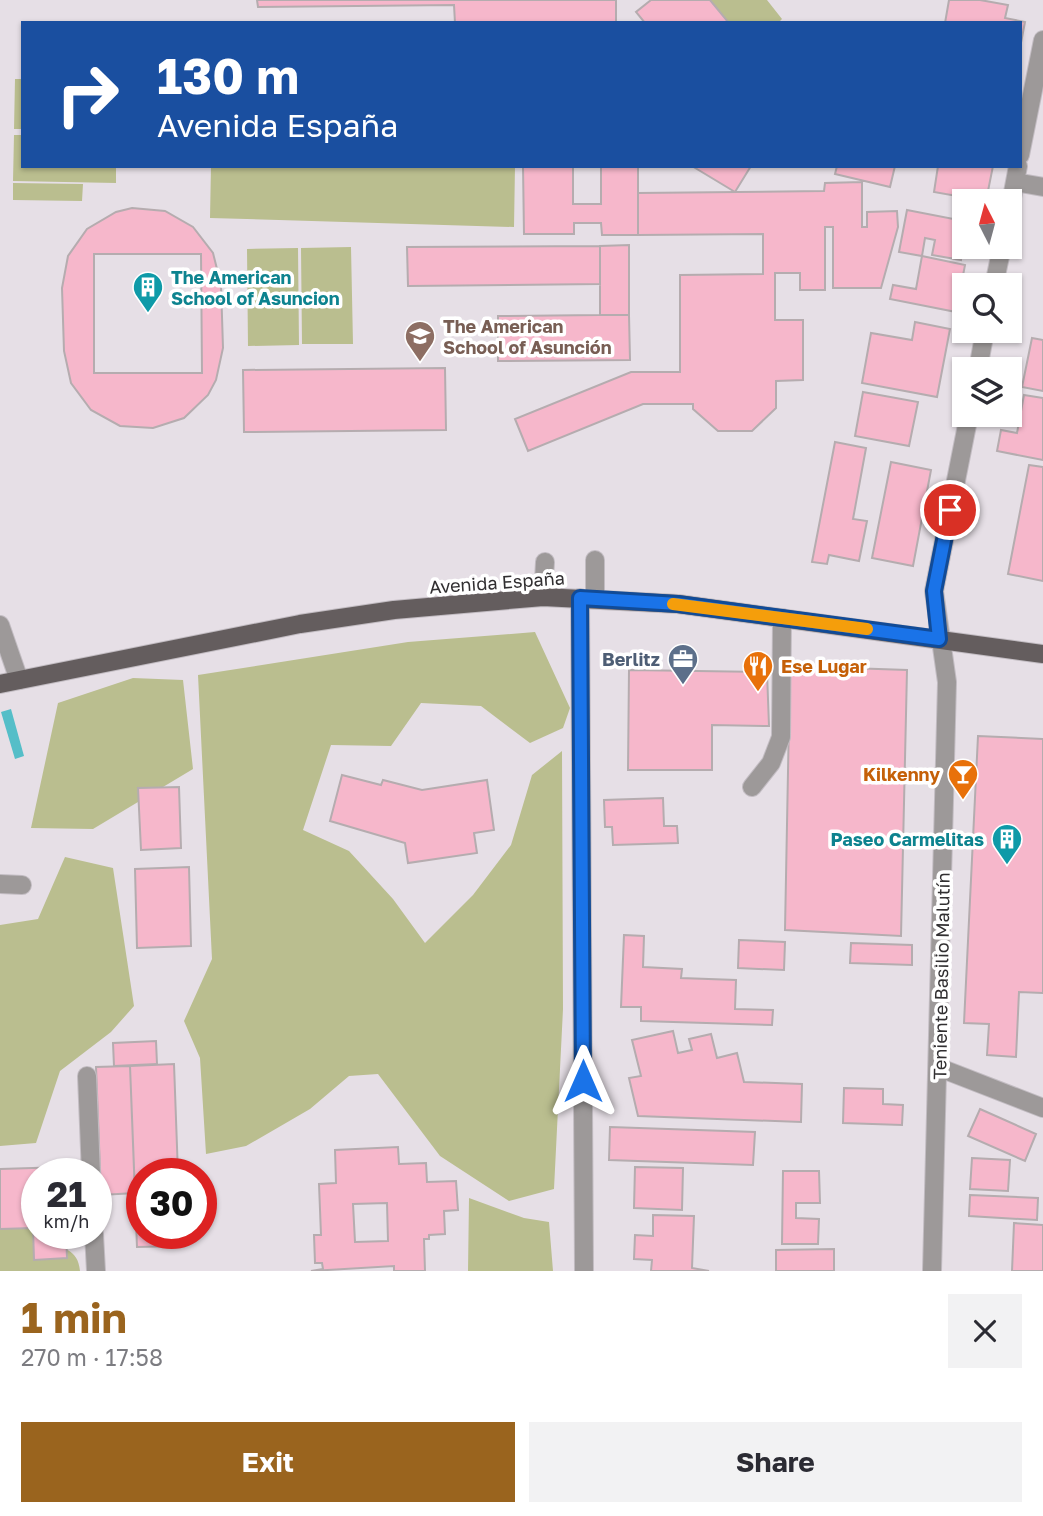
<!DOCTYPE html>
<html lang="en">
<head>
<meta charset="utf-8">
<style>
	:root { --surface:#fff; --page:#f2f2f3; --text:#2b2b33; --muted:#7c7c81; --accent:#9a641e }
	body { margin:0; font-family:"Golos Text",sans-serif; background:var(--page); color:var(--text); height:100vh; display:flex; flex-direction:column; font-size:26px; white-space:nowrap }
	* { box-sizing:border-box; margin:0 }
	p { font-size:23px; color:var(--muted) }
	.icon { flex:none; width:38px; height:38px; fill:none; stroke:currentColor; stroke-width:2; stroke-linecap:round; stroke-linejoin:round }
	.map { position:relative; height:1271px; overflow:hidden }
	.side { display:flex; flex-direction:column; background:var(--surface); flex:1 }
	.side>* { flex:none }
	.hud { position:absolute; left:21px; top:21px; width:1001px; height:147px; border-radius:0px; box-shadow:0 2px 5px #0004; background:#1a4fa0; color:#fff; overflow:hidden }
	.needle { width:46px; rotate:354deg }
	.controls { position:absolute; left:952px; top:189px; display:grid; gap:14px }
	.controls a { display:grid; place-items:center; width:70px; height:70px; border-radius:0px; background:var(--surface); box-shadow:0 2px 5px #0004; font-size:35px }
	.speed { position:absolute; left:21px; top:1158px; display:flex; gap:14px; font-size:35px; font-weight:700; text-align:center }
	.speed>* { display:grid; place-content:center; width:91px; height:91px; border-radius:50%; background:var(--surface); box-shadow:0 2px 5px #0004; line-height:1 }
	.speed small { font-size:18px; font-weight:400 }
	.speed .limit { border:10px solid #d22; background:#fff; color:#111 }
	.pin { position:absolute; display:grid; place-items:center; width:60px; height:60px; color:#fff; margin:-30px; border:4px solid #fff; border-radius:50%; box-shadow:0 2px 7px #0007 }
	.me { position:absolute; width:77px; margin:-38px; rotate:0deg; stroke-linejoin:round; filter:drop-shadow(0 0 5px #0008) }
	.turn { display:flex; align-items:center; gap:24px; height:147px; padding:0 21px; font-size:32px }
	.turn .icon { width:91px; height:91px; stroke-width:2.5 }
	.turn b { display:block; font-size:49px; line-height:60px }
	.round { display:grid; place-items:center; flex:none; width:74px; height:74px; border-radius:0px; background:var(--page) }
	.overview { display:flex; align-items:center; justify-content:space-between; height:119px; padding:0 21px }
	h1 { font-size:42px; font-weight:700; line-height:52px; color:var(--accent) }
	.action { display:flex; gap:14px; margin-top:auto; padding:14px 21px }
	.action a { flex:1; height:80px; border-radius:0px; background:var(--accent); color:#fff; font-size:28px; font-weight:700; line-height:80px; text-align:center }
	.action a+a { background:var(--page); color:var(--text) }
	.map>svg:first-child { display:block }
	.green { fill:#babe8f }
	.water { fill:#55bec8 }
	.building { fill:#f6b7cb; stroke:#b5acaf; stroke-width:2; fill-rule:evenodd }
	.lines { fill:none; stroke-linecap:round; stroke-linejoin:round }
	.minor-casing { stroke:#c2bcc2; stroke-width:20 }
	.major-casing { stroke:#c2bcc2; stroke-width:20 }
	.minor { stroke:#9d9999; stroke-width:18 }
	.major { stroke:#645d5e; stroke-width:18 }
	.route-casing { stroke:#114b97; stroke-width:18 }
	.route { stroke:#1a73e8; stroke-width:12 }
	.slow { stroke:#f59e0b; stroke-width:12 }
	.labels { text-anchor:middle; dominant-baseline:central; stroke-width:7; stroke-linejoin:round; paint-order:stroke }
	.culture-label { font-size:18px; font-weight:bold; fill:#0d838f; stroke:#fff; text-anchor:start }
	.education-label { font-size:18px; font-weight:bold; fill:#785e54; stroke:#fff; text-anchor:start }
	.street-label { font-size:18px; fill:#312f31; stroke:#fff }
	.service-label { font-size:18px; font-weight:bold; fill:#4e5e75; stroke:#fff; text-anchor:end }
	.food-label { font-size:18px; font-weight:bold; fill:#c56008; stroke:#fff; text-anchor:start }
</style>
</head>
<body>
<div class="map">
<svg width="1043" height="1271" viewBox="0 0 1043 1271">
	<rect width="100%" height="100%" fill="#e6dfe6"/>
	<path class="green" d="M694 0H767L782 19 778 23H713Z
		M15 79H23V129H14Z
		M14 135H23V166H116V183L13 181Z
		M211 166H515L514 227 210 218Z
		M13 183 83 184 82 201 13 200Z
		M351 247 353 344H302L301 248Z
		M298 248 299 345 248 346 247 249Z
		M535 632 570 708 563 728 530 743 481 706 421 703 391 746 331 745 303 830 349 851 393 899 425 943 473 895 511 845 532 775 562 751 563 1009 554 1189 509 1201 440 1156 378 1074 349 1076 310 1109 246 1146 206 1154 200 1058 184 1021 212 959 198 675 408 642Z
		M133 678 183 680 193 769 93 829 31 828 58 703Z
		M65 857 113 868 134 1006 111 1032 60 1071 36 1143 0 1146V925L38 919Z
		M469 1198 524 1218 549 1222 553 1271H468Z
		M32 1212 37 1234H43L45 1239C62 1249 78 1248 80 1271H0V1228Z"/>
	<path class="water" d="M11 709 24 756 15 759 1 712Z"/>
	<path class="building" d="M257 0H616V23H455L454 5 258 7Z
		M651 0H710L729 23H645L636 12Z
		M949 0H980L1008 5 1005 18 1025 22 1020 48V23H945Z
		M523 166H573V204H601V166H638V235H602L601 223H574V234H524Z
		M692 166H751L735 192Z
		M837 166H895L890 187 835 174Z
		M938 166H993L986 201H964V212L954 210 957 196 934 192Z
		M862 182V227H867V212L897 211 898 227 881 288H833V227H825V290H800V273H775V320H803V380L776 381V408L752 431H718L693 409V404H643L528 451 515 419 631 372H680V275L763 274V234L638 235V193L824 191 825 183Z
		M132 208 165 211 193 227 213 253 221 285 223 348 216 380 208 395 184 418 153 428 120 426 91 410 71 383 64 351 62 288 68 256 87 229 116 212Z
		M907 210 964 221 961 260 932 255 935 240 925 238 922 256 899 252Z
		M629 245V315H600V246Z
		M600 246V284L408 286 407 247Z
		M94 254H201L202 373H94Z
		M922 256 965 265 956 312 890 299 893 285 916 289Z
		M600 315H629L630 360 498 361V316Z
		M915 322 950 329 937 397 862 383 871 333 912 340Z
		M1032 338 1043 340V391L1022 387Z
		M445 368 446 430 244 432 243 370Z
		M863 392 918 402 909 446 855 436Z
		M1024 395 1043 398V460L997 451 1001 430 1017 433Z
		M835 442 866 448 853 519 867 521 859 561 829 555 827 564 812 562Z
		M891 462 931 470 913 566 872 558Z
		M1029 465 1043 467V581L1008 574Z
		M790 666 907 670 901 936 785 930Z
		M629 670 767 672 769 726 712 725V770H628Z
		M978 736 1043 739V993L1019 992 1016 1057 987 1055 989 1024 964 1023Z
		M342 775 381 785 383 780 422 790 487 780 494 830 474 833 477 853 408 863 405 843 330 821Z
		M179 787 181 848 141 850 138 788Z
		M663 798 664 826H677L678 843 613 845 612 827H605L604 800Z
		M189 867 191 946 137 948 135 869Z
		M624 935 644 936 643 967 682 969 681 978 736 980 735 1009 773 1010 772 1025 641 1021V1007H621Z
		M739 940 785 942 784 970 738 968Z
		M851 943 912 945V965L850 963Z
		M673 1031 678 1053 692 1050 689 1039 711 1034 717 1058 737 1053 744 1082 802 1084 801 1122 638 1116 629 1078 641 1076 632 1040Z
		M156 1041 157 1064 114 1066 113 1043Z
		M174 1064 178 1174H142V1234H181V1246L137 1247 130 1066Z
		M130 1066 135 1193 101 1195 96 1067Z
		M844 1088 883 1089V1104L903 1105 902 1125 843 1123Z
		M980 1109 1036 1134 1025 1161 968 1136Z
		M610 1127 755 1132 753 1165 609 1160Z
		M398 1147 399 1164 426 1163 427 1182 456 1181 458 1210 444 1211 445 1234 429 1235V1239H424L425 1271H394V1266L311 1271 323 1269 322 1263H315L314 1235H321L319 1184 336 1183 335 1150ZM387 1203 388 1241 355 1242 353 1204Z
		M972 1158 1010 1160 1008 1191 970 1189Z
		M64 1167V1174H37V1234H66L67 1258 34 1260 33 1228 0 1229V1169Z
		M635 1167 683 1168 682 1210 634 1208Z
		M783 1171H819L820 1203H796V1218L819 1219 818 1244H782Z
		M970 1195 1038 1198 1037 1220 969 1216Z
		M653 1215 694 1216 692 1268 709 1271H651L652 1260 634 1259 635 1235 653 1236Z
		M1014 1223 1043 1225V1271H1012Z
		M834 1249V1271H776V1250Z"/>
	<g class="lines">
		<g class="minor-casing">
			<path id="minor" d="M1020 155 1043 40
				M1015 182 1043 187
				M1010 208 1018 166
				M994 285 1002 247
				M978 369 985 331
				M595 560V599
				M543 597 545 562
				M580 598 584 1271
				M0 625 19 680
				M752 787 771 763 781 737 782 618
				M0 884 22 885
				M940 1068 1043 1108
				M87 1076 91 1174
				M94 1234 96 1271
				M932 1271 947 682 934 591 969 415"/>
		</g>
		<g class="major-casing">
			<path id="major" d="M0 684 300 624 394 610 543 597 678 604 1043 654"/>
		</g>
		<use href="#minor" class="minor"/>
		<use href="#major" class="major"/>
	</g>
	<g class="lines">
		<g class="route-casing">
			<path id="route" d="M583 1081 580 598 678 604 939 639 934 591 950 510"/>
		</g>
		<use href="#route" class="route"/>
		<path class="slow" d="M673 604 867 629"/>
	</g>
	<defs>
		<g id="building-pin" transform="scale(1.575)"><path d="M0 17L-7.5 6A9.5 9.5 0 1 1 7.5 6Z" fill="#0f9aa8" stroke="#fff"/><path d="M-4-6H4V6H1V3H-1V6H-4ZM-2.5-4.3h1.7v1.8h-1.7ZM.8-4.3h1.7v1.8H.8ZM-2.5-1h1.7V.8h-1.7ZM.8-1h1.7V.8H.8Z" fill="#fff"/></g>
		<g id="school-pin" transform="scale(1.575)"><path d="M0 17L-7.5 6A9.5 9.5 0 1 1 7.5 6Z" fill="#8d6e63" stroke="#fff"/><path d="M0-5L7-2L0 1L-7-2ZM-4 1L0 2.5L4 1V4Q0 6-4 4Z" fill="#fff"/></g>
		<g id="office-pin" transform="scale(1.575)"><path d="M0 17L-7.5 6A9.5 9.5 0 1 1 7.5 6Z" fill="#5c6f8a" stroke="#fff"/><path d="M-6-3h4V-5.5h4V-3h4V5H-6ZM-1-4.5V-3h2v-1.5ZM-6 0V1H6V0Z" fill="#fff"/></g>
		<g id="restaurant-pin" transform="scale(1.575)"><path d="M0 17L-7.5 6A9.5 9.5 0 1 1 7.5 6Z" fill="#e8710a" stroke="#fff"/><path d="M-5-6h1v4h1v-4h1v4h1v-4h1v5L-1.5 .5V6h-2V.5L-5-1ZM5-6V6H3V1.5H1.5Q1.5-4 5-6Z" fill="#fff"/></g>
		<g id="bar-pin" transform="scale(1.575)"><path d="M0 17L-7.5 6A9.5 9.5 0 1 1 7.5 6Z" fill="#e8710a" stroke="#fff"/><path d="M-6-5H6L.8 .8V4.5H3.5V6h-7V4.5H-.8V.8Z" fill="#fff"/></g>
	</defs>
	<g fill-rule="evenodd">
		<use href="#building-pin" x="148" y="287"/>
		<use href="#school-pin" x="420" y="336"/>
		<use href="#office-pin" x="683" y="659"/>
		<use href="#restaurant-pin" x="758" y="666"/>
		<use href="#bar-pin" x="963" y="774"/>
		<use href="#building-pin" x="1007" y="839"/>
	</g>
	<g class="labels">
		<g class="culture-label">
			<text x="171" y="277">The American<tspan x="171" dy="21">School of Asuncion</tspan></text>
			<text x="984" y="839" text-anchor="end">Paseo Carmelitas</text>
		</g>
		<g class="education-label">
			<text x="443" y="326">The American<tspan x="443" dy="21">School of Asunción</tspan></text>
		</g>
		<g class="street-label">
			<text transform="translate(497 582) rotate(-4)">Avenida España</text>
			<text transform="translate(941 976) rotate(-89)">Teniente Basilio Malutín</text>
		</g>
		<g class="service-label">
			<text x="660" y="659">Berlitz</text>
		</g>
		<g class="food-label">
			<text x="781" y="666">Ese Lugar</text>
			<text x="940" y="774" text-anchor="end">Kilkenny</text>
		</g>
	</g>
</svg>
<div class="controls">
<a><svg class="needle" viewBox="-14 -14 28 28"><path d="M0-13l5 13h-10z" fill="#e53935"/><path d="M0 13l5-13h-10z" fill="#7c7c81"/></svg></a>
<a><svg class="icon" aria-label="search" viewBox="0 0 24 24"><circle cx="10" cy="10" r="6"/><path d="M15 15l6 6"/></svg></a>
<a><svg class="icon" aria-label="layers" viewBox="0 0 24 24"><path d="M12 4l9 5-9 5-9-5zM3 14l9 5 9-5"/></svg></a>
</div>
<div class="speed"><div>21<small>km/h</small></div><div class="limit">30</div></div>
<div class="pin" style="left:950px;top:510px;background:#d93025"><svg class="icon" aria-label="arrive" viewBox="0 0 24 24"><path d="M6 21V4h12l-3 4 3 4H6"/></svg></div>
<svg class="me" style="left:583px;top:1081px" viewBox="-20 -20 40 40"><path d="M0-17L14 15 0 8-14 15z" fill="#1a73e8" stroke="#fff" stroke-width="4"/></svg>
<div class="hud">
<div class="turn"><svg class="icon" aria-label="right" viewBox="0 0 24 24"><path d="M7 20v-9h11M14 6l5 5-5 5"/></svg><div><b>130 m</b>Avenida España</div></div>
</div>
</div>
<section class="side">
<div class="overview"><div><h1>1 min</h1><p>270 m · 17:58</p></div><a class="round"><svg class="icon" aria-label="close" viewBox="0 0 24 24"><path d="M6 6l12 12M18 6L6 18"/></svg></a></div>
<div class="action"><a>Exit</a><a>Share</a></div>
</section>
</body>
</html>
